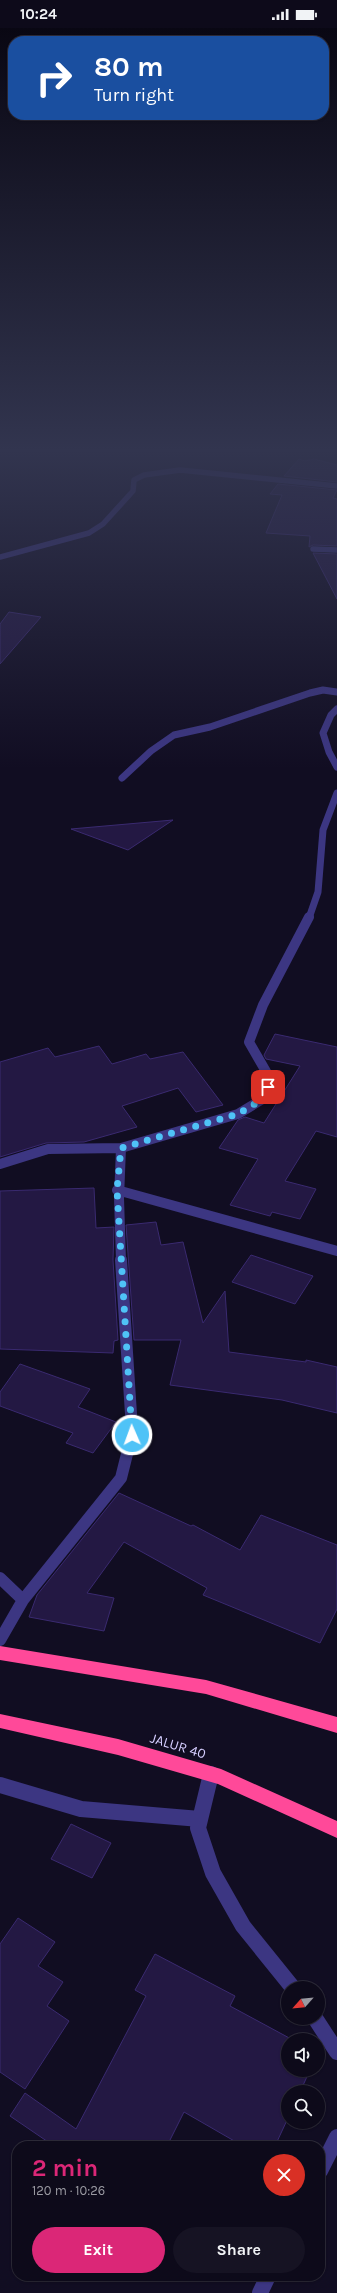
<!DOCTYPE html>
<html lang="en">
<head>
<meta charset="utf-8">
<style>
	:root { --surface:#0d0a1a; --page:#161323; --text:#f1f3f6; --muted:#9a9aa2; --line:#2d2b39; --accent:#db2777 }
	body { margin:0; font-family:Karla,sans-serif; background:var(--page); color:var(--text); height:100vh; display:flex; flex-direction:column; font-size:15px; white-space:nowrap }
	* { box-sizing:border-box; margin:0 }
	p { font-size:13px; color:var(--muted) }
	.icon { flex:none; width:22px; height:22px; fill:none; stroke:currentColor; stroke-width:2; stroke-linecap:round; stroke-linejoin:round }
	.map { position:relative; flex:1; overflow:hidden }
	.panel { position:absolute; left:12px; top:2113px; width:313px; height:140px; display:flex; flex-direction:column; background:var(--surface); border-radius:16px; box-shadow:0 1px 3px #0004,0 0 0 1px var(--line) }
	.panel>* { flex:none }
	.guide { position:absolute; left:8px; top:8px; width:321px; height:84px; border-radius:16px; box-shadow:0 1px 3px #0004,0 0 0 1px var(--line); background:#1a4fa0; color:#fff; overflow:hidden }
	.needle { width:26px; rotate:243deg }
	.controls { position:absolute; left:281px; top:1953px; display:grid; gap:8px }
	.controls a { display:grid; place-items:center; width:44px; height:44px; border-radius:50%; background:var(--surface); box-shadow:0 1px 3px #0004,0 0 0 1px var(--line); font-size:20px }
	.pin { position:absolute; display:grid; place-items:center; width:34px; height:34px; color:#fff; margin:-17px; border-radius:8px; box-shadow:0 2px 6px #0006 }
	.me { position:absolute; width:44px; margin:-22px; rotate:358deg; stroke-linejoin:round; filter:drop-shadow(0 0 3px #0008) }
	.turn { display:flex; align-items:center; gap:14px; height:84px; padding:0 20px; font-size:18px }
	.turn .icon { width:52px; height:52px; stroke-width:2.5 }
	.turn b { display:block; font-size:28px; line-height:34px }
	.round { display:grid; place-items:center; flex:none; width:42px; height:42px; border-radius:21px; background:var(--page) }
	.summary { display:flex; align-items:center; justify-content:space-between; height:68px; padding:0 20px }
	h1 { font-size:24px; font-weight:700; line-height:30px; color:var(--accent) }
	.cta { display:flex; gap:8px; margin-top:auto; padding:8px 20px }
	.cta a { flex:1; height:46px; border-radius:24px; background:var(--accent); color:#fff; font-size:16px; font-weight:700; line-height:46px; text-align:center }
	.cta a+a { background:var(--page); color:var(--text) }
	.status { display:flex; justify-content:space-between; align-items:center; height:28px; padding:0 20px; background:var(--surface); direction:ltr }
	.status svg { height:11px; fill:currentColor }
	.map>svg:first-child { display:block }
	.building { fill:#231843; stroke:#3a2a70 }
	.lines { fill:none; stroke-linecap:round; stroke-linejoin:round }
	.street-far4 { stroke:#3c3682; stroke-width:5.5 }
	.street-far3 { stroke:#3c3682; stroke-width:7 }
	.street-far2 { stroke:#3c3682; stroke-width:10 }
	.street-far1 { stroke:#3c3682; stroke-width:12 }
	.street { stroke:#3c3682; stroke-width:16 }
	.highway { fill:#ff4999; fill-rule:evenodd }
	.route { stroke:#4fc3f7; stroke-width:7; stroke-dasharray:0 12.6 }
	.labels { text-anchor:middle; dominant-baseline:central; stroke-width:3.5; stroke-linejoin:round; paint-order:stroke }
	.near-street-label { font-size:14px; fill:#d5ceff; stroke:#110d22 }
</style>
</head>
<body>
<div class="status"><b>10:24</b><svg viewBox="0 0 49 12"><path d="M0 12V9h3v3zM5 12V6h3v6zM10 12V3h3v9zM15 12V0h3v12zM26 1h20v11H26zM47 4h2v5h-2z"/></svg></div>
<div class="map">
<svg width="337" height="2265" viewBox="0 0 337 2265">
	<rect width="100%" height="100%" fill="#110d22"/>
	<path class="building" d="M299 431 305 433 314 431 337 437V454L284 448Z
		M278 456 337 462 333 470 337 471V518L313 517 309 519 310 508 266 505 282 467 270 466Z
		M313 525 337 526V571Z
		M9 584 41 589 0 636V596Z
		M173 792 128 822 71 801Z
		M275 1006 337 1019V1109L316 1103 285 1153 316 1161 300 1191 272 1184 270 1188 230 1177 258 1131 219 1120 238 1092 245 1089 264 1095 300 1038 266 1031 264 1027Z
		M99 1018 112 1036 146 1026 150 1031 183 1024 223 1077 196 1084 178 1060 122 1078 137 1099 84 1114 46 1115 0 1129V1034L48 1020 55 1029Z
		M94 1160 96 1200 114 1199 113 1232 118 1312 114 1313 113 1325 0 1321V1163Z
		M156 1194 161 1217 183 1214 203 1295 225 1263 229 1324 306 1334V1332L337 1339V1385L282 1372 170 1357 181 1312H134L126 1197Z
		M251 1227 313 1248 295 1276 232 1254Z
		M20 1336 90 1361 78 1379 116 1394 93 1425 66 1415 73 1405 0 1378V1364Z
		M119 1465 191 1498 193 1497 240 1522 261 1487 337 1517V1581L320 1615 203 1567 207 1560 124 1514 87 1565 114 1570 104 1603 29 1589 37 1567Z
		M71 1796 111 1815 92 1850 51 1831Z
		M18 1890 55 1914 38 1938 63 1954 47 1978 69 1993 25 2061 0 2044V1916Z
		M155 1926 235 1968 230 1978 293 2012H288V2042H310L300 2064H288V2090L275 2118H243L184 2084 167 2118H54L10 2088 25 2065 76 2101 146 1968 135 1962Z"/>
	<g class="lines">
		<path class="street-far4" d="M313 521 337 522
			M0 529 89 505 103 496 133 463 134 452 144 447 180 442 337 458"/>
		<path class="street-far3" d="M337 681 331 687 323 705 329 724 337 739
			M122 750 151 723 174 707 210 699 310 665 323 662 337 664
			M309 890 318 864 323 802 337 765"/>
		<path class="street-far2" d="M121 1120 119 1170 121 1233
			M0 1136 48 1121 121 1120 238 1086 261 1072 268 1059V1047L249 1014 263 977 309 889
			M117 1162 337 1223"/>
		<path class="street-far1" d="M0 1550 23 1572
			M0 1612 23 1572 121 1450 129 1418 131 1386 121 1232"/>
		<path class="street" d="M211 1746 198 1800 213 1845 243 1898 293 1960
			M0 1757 81 1781 200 1791
			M315 1990 337 2024
			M320 2143 337 2109
			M260 2265 268 2248"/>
		<path class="highway" d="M0 1618 206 1652 337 1689V1705L206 1666 0 1632Z
			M0 1686 118 1711 221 1741 337 1793V1810L218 1756 118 1727 0 1700Z"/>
	</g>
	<linearGradient id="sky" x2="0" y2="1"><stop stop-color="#090713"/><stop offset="0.57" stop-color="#32354f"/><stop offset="1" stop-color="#32354f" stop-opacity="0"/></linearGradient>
	<rect width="337" height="741" fill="url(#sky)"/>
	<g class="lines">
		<path class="route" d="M132 1407 117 1162 121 1120 238 1086 261 1072 268 1059"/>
	</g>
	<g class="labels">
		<g class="near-street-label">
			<text transform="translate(178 1718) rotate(17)">JALUR 40</text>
		</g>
	</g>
</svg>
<div class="controls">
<a><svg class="needle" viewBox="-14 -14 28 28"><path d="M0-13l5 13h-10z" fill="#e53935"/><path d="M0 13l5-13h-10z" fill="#9a9aa2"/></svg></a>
<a><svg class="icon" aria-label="sound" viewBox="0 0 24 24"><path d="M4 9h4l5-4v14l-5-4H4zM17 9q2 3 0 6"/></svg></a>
<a><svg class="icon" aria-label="search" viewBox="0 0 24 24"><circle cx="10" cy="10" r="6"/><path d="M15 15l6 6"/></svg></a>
</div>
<div class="pin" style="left:268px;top:1059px;background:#d93025"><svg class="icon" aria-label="arrive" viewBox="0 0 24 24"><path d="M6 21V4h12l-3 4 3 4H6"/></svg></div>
<svg class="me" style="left:132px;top:1407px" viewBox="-20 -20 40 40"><circle r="17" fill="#4fc3f7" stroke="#fff" stroke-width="3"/><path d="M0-11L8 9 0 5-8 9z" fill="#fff"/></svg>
<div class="guide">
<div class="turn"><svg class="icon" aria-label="right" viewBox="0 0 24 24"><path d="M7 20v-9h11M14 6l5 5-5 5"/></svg><div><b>80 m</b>Turn right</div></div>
</div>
<section class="panel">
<div class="summary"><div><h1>2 min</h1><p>120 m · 10:26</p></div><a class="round" style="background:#d93025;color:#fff"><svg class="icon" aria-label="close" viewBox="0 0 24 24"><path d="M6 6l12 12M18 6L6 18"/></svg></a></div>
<div class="cta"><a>Exit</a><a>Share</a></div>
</section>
</div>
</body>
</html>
